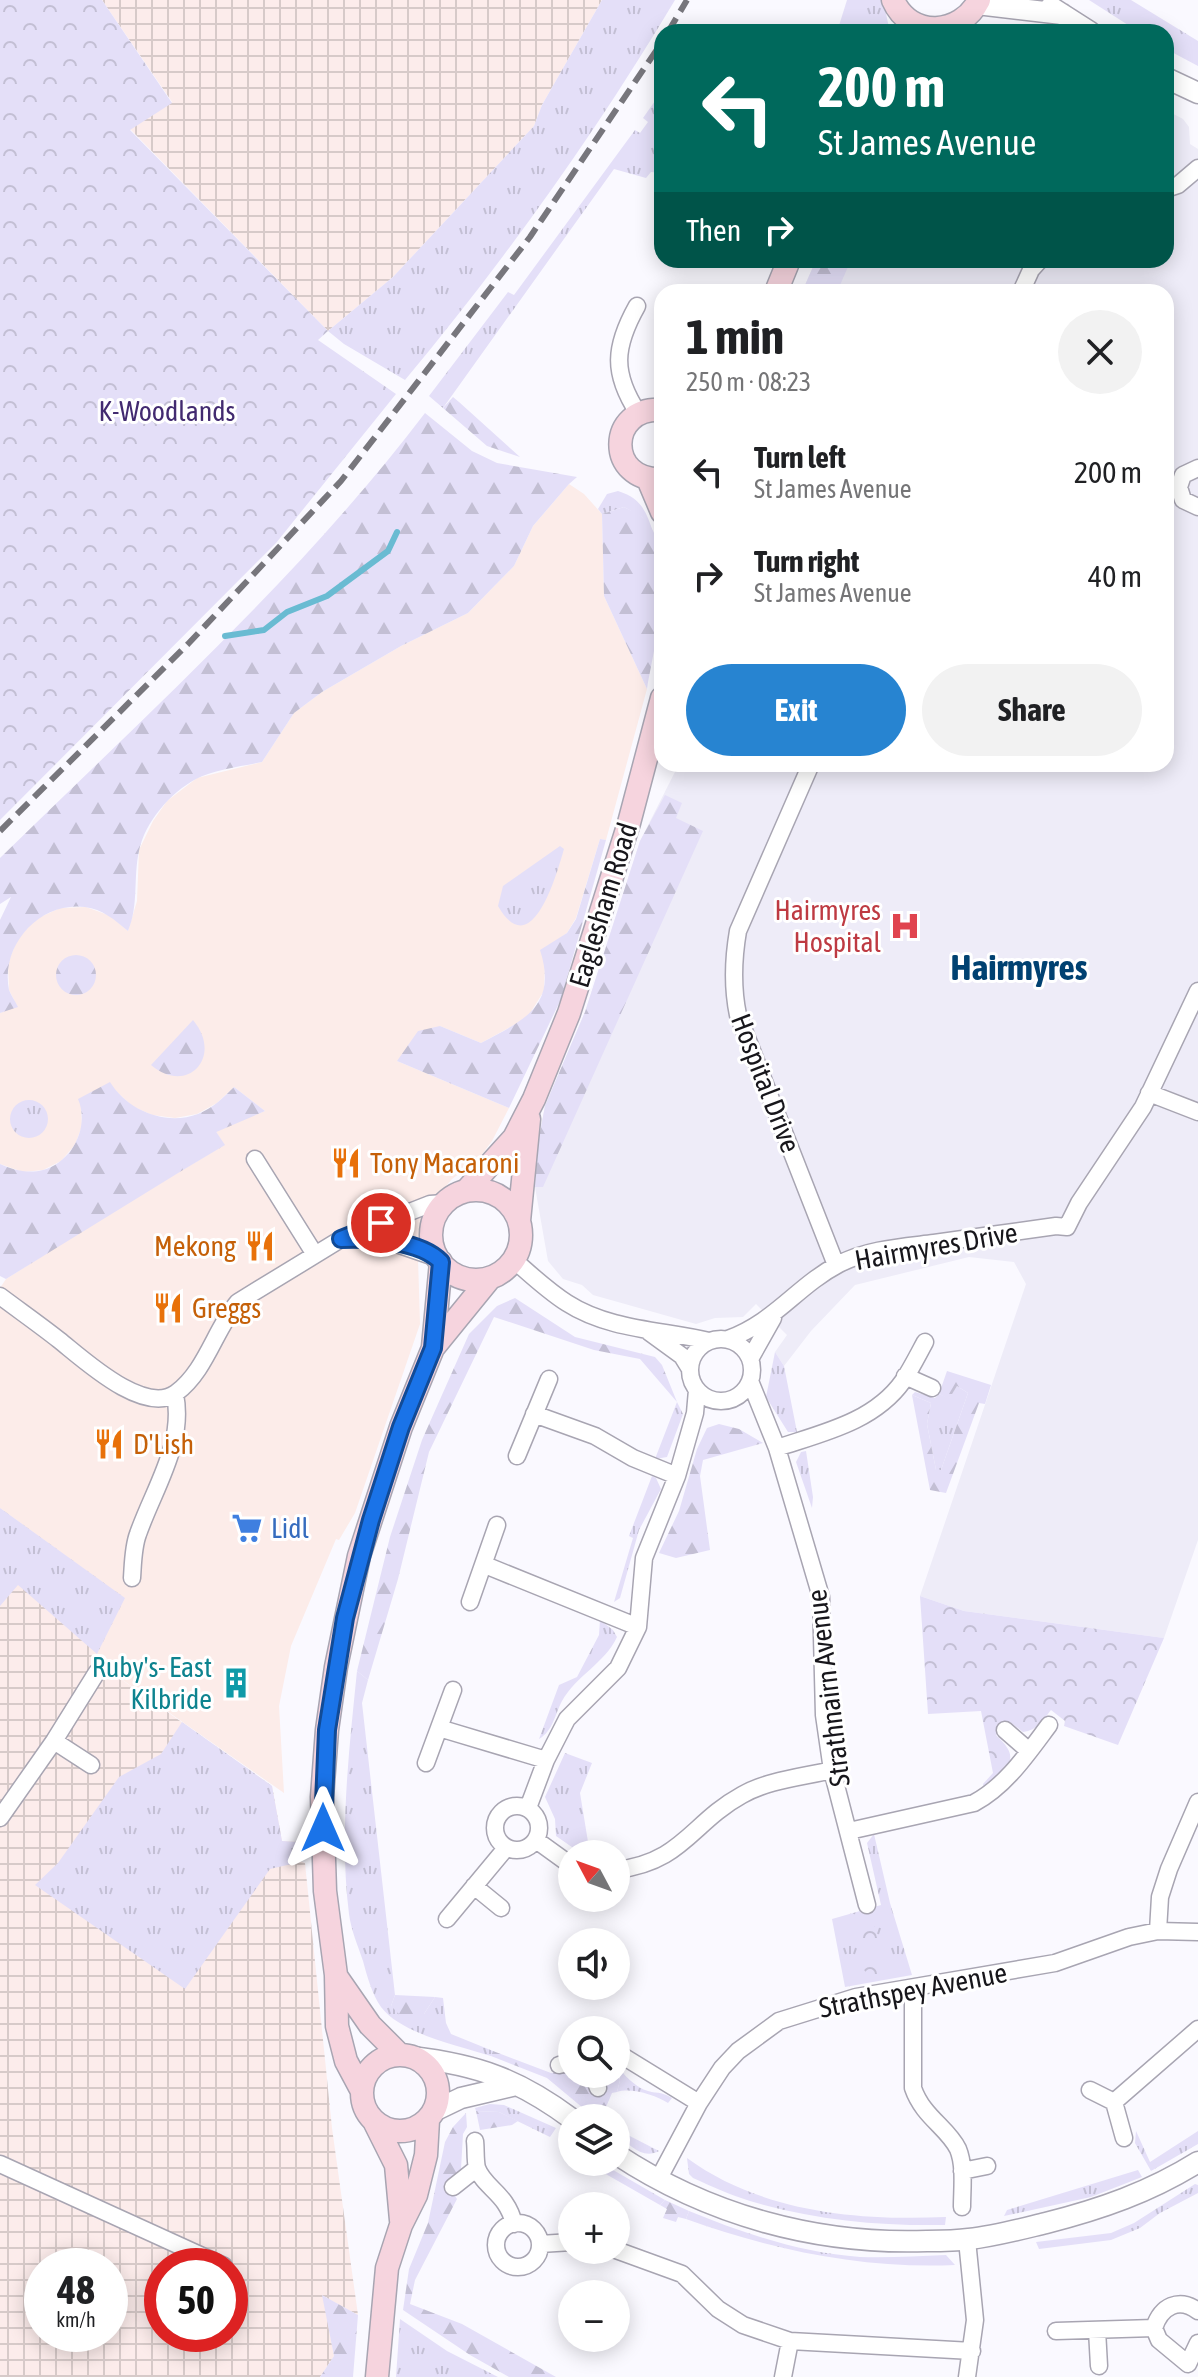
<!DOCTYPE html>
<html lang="en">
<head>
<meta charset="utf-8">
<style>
	:root { --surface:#fff; --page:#f2f2f2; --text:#202124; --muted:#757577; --accent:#2784d1 }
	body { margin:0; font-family:"Asap Condensed",sans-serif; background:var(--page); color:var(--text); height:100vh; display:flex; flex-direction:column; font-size:30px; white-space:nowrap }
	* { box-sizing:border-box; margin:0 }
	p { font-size:26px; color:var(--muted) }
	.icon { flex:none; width:44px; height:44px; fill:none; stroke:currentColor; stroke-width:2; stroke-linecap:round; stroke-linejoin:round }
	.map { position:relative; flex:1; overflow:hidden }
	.drawer { position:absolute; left:654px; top:284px; width:520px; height:488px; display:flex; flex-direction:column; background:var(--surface); border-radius:24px; box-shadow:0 4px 20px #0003 }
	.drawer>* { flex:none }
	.banner { position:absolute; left:654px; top:24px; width:520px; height:244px; border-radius:24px; box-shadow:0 4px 20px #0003; background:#00695c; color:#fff; overflow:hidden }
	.needle { width:52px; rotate:311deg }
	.fabs { position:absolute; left:558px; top:1840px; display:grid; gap:16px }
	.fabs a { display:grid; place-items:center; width:72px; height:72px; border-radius:50%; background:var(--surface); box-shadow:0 4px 20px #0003; font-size:40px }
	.speed { position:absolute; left:24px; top:2248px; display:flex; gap:16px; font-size:40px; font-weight:700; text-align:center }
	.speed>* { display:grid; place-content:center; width:104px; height:104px; border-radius:50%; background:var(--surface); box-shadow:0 4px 20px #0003; line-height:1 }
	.speed small { font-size:20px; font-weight:400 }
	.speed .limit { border:12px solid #d22; background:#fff; color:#111 }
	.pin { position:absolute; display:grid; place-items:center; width:68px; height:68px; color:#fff; margin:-34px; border:4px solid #fff; border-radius:50%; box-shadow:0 2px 8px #0007 }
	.me { position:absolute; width:88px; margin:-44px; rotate:0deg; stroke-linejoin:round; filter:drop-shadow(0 0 6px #0008) }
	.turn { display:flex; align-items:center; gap:28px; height:168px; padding:0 32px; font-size:36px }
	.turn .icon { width:104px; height:104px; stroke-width:2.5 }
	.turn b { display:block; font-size:56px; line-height:68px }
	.then { display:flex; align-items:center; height:76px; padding:0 32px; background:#0003; gap:16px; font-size:30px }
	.round { display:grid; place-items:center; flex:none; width:84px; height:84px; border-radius:42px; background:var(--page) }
	.head { display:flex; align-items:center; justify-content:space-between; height:136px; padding:0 32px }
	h1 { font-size:48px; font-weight:700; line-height:60px }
	.button { display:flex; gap:16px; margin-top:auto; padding:16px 32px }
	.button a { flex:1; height:92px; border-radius:48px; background:var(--accent); color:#fff; font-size:32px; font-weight:700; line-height:92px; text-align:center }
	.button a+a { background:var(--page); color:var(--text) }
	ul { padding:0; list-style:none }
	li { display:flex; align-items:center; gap:24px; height:104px; padding:0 32px }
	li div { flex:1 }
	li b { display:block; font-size:30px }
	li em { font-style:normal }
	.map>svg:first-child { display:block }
	.commercial { fill:#fcece9 }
	.industrial { fill:url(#industrial-grid); fill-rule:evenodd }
	.built { fill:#eeecf8 }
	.grass { fill:url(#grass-tufts) }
	.forest { fill:url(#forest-firs) }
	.park { fill:url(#park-crowns) }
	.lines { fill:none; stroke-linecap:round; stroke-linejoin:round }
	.stream { stroke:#69bbd2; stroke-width:6 }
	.minor-casing { stroke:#a8a5b2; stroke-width:19 }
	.tertiary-casing { stroke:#a8a5b2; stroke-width:23 }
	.secondary-casing { stroke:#a8a5b2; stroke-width:25 }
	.minor { stroke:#fff; stroke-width:16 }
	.tertiary { stroke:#fff; stroke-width:20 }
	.secondary { stroke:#f6d4de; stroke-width:22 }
	.rail { stroke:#77767c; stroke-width:6; stroke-dasharray:16 8; stroke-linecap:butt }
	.route-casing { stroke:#114b97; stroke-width:20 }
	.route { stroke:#1a73e8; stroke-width:14 }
	.labels { text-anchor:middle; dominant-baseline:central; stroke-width:6; stroke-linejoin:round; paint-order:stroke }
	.park-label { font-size:28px; fill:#422a70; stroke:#fff }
	.street-label { font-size:28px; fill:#17161b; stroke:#fff }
	.health-label { font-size:28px; fill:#be3a42; stroke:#fff; text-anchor:end }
	.food-label { font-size:28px; fill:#c56008; stroke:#fff; text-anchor:start }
	.shop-label { font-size:28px; fill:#366cbe; stroke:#fff; text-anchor:start }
	.culture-label { font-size:28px; fill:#0d838f; stroke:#fff; text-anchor:end }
	.district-label { font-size:36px; font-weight:bold; fill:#004171; stroke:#fff }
</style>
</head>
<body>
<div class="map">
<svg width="1198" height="2377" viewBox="0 0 1198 2377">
	<defs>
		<pattern id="industrial-grid" width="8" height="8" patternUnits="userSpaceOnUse" patternTransform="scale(2)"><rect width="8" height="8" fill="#fceceb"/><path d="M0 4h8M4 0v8" fill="none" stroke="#d7cac9"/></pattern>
		<pattern id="grass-tufts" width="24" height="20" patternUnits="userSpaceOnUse" patternTransform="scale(2)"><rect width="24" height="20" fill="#e4dff8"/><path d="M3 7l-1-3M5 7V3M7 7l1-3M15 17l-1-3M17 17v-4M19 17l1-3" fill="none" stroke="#c3bfd4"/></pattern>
		<pattern id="forest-firs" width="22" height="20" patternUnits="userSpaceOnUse" patternTransform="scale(2)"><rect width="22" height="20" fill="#e4dff8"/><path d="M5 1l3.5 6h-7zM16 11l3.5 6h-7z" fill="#c3bfd4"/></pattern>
		<pattern id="park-crowns" width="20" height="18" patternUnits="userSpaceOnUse" patternTransform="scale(2)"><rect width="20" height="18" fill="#e4dff8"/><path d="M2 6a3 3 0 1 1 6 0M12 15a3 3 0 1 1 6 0" fill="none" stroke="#c3bfd4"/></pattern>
	</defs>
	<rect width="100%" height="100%" fill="#faf9ff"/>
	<path class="commercial" d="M569 484 584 494 602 514 604 596 647 689 606 840 600 839 576 918 567 933 556 941 545 965 544 991 527 1018 481 1043 440 1026 397 1061 509 1108 492 1141 477 1161 452 1179 423 1214 418 1258 420 1324 355 1513 339 1540 336 1539 291 1646 279 1706 284 1793 94 1660 124 1598 0 1508V1288L6 1279 99 1220 224 1145 215 1130 265 1111 234 1087 217 1103 197 1114 175 1118 152 1115 132 1106 115 1090 81 1106 82 1126 75 1145 61 1161 43 1170 23 1172 0 1164V1013L17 1006 9 990 8 963 18 938 36 919 60 908 86 907 111 916 128 931 137 901 139 850 153 821 167 801 197 778 262 762 294 713 322 692 401 646 468 613 514 566 533 526Z"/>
	<path class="industrial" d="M102 0H602L542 105 534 126 393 277 328 331 130 129 172 102Z
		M0 1508 125 1598 94 1660 272 1786 282 1841 298 1842 300 1861 305 1863 332 2128 358 2315 323 2296 334 2356 320 2377H0ZM42 2266H110V2334H42ZM162 2266H230V2334H162Z"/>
	<path class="built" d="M1166 110 1183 119 1189 127 1190 144 1198 149V1540L1164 1638 964 1611 920 1596 1026 1284 1014 1262 969 1257 855 1285 811 1331 784 1366 775 1352 787 1335 756 1304 743 1317 715 1318 696 1324 593 1295 582 1285 563 1279 548 1261 535 1187 538 1143 545 1106 585 1012 640 841 679 764H1166V292H802L816 260H1166Z"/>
	<path class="grass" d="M602 0H675C595 134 505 260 405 380L344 344 328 331 393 277 534 126 542 105Z
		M847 0H883L890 32H837Z
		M1089 0H1131L1198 41V66L1166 49V32H1139Z
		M657 98 662 101V148L655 150V164L662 166 661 173 651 172 646 178 614 169 443 408 429 396 508 292 514 295 635 130 640 133 648 122 643 118Z
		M618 491C641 498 646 511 653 532L642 517 624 507 602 514 598 509 607 494Z
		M560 846 564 849C557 873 532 965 498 906L503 886Z
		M10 1119a19 19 0 1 1 38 0a19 19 0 1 1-38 0Z
		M215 1130 225 1145 183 1170 179 1159 192 1142Z
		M775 1352 784 1366 797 1432H788L766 1397Z
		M957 1386 968 1393 941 1470H936L927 1424 931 1403 912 1395 915 1392 935 1398 939 1394 949 1398Z
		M677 1402 683 1414 667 1457 655 1459Z
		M806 1451 813 1497 812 1508 796 1462 801 1452Z
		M652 1476 656 1478 661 1489 639 1530 620 1598 614 1602 633 1538 629 1536Z
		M0 1508 125 1598 97 1654 18 1585 0 1606Z
		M600 1620 613 1630 617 1637C605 1663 576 1676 562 1701 555 1714 553 1731 539 1739L559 1685 577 1677 599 1635Z
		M357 1671 368 1680 362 1703 395 1995 391 2006 424 2014 435 1997 443 1998 446 2023 451 2034 493 2051 491 2056C460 2046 401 2034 381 2007 372 1994 367 1976 363 1961 358 1946 351 1930 349 1914 339 1834 349 1751 357 1671Z
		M182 1722 272 1786 282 1841 298 1842 300 1862 270 1869 185 1989 35 1885 58 1863 119 1777 161 1754Z
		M565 1753 592 1763 580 1793 590 1854H582L556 1836 555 1819 545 1797Z
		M874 1834 890 1903 912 1975 845 1987 832 1919 881 1905 867 1843Z
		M619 2065C621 2074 637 2088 648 2091 659 2094 660 2091 672 2098L668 2103C656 2095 630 2087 617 2092L620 2080 616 2066Z
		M490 2104 504 2105 556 2128 550 2137 499 2112 476 2111 475 2108Z
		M616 2126 620 2131 659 2151C642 2160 629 2144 616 2134Z
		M1136 2131 1150 2162 1198 2131V2144L1151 2171 1135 2143Z
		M687 2158C761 2212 857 2221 946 2217L945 2225C879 2226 814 2220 750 2201 730 2195 711 2186 693 2178L689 2174Z
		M608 2167 665 2200 660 2205 604 2173Z
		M1138 2170 1142 2177 1091 2197 1004 2216 1007 2210Z
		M1195 2184 1198 2185V2193L1160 2213 1140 2228 1111 2240 1039 2249 1036 2242 1111 2233 1134 2223Z
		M689 2211C743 2233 801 2253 860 2257 889 2258 918 2256 946 2255L955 2265C863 2269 772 2250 686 2219Z
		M400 2319 447 2351 498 2377H396Z"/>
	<path class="forest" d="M816 260H851L837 292H802Z
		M453 397 459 402 520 457 487 446 443 408Z
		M425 413 472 451 497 463 577 477 569 484 533 526 514 566 468 613 401 646 322 692 294 713 262 762C243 766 212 770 196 779 170 793 145 822 139 851 133 878 139 905 128 931 115 920 102 909 85 907 40 901 0 945 9 990 11 995 15 1001 18 1007L0 1013V920L11 897 0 904V858C146 715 301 576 425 413Z
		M624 507C629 510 636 512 641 516 681 548 654 645 647 689L604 596 602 514Z
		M665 795 682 803 676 818 703 831 543 1187H535L538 1143 545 1106 585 1012 640 841Z
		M600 839 606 840 561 999 509 1108 397 1061 418 1031 440 1026 481 1043C524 1020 558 1006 540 950L567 933 576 919Z
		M56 975a20 20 0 1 1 40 0a20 20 0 1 1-40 0Z
		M193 1020C224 1057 187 1096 151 1065Z
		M110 1082C128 1111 166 1126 198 1114 213 1108 223 1098 234 1087L265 1111 193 1142 180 1159 183 1170 6 1279 0 1276V1164C13 1170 28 1174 43 1170 72 1162 90 1127 78 1099Z
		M515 1298 575 1337 655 1357 662 1365 677 1402 640 1359 594 1350 494 1317 429 1452 398 1579 368 1680 357 1671 390 1537 422 1440 469 1334 497 1306Z
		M947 1371 991 1385 985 1404 979 1403 946 1493 930 1490 912 1395 931 1403 927 1424 936 1470H941L968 1393 957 1386 949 1399 939 1394Z
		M719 1424 739 1429 763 1443 703 1460 700 1476 710 1550 676 1558 659 1553 679 1511 697 1449 707 1428Z
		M395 1995 435 1997 424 2014 400 2015 391 2006Z
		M493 2051 551 2073 572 2069V2074H584L590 2093 606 2087V2074H616V2072L620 2080 617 2092 612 2093 603 2114 595 2118 547 2078 491 2056Z
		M476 2111 499 2112 518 2121 512 2125 480 2130Z
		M466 2113 467 2127 463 2134 461 2169 446 2183 457 2199 415 2280 410 2304 462 2324 556 2377H509L470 2355 403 2310 409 2269 428 2223 445 2142 453 2127Z
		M665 2200 689 2211 686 2219 678 2217 676 2222 663 2218 667 2209 660 2205Z
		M322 2295 358 2315 353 2377H320L334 2356Z"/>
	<path class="park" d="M0 0H102L172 103 130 130 328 331 318 340 396 394 276 543 0 820Z
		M920 1596 964 1611 1164 1638 1118 1745 1064 1726 1065 1721 1051 1710C1043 1720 1038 1730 1023 1732L1010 1722 996 1735C1024 1761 1006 1766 984 1789L983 1784 993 1773 981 1711 928 1714Z
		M874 1922 885 1978 874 1980 861 1967 852 1927Z"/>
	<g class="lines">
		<path class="stream" d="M225 636 264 630 287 612 327 596 388 551 397 532"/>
		<g class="minor-casing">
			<path id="minor" d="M1166 189 1178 185 1198 168
				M1021 292 1031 270 1040 260
				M637 306C614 347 612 373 638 413
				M1198 468 1183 475 1179 487 1183 500 1198 507
				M811 764 738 931C733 960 732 986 738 1015L836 1265
				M1149 1093 1198 1112
				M255 1159 314 1253
				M437 1258 379 1238 341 1239 430 1204 444 1203
				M514 1260C531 1275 548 1291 567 1303 609 1330 662 1330 709 1341
				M0 1296C20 1311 40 1325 59 1340 83 1359 144 1416 176 1393 206 1371 215 1329 238 1302L341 1239
				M649 1332 682 1356 690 1369
				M690 1370a31 31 0 1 1 62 0a31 31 0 1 1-62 0Z
				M728 1339C775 1322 797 1286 839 1264 868 1249 902 1247 934 1243 975 1237 1015 1232 1056 1226L1067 1227 1079 1203 1143 1107 1198 991
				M750 1359 773 1318
				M905 1376 932 1388
				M750 1381 777 1448 821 1597 824 1715 832 1770 867 1905
				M534 1414 595 1436 633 1458 677 1476
				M777 1448C822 1433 874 1422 903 1381 911 1369 918 1355 925 1342
				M517 1456 549 1379
				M485 1565 638 1627
				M132 1578C133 1564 133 1547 138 1534 154 1488 185 1444 175 1394
				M470 1602 497 1525
				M439 1728 546 1760
				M1005 1730 1029 1751
				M54 1741 91 1765
				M426 1763 453 1690
				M495 1828a22 22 0 1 1 44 0a22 22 0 1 1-44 0Z
				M528 1808 546 1760 567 1719 618 1668 638 1627 644 1558 677 1476 695 1413 697 1390
				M0 1818 54 1741 97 1672
				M849 1831 974 1803C1006 1786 1028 1753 1049 1725
				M536 1840 572 1866
				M616 1870C683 1862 691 1823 742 1795 768 1780 803 1777 832 1770
				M474 1886 501 1908
				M447 1919 506 1848
				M1158 1931 1160 1897 1169 1869 1198 1802
				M913 1988V2088C923 2117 947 2127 958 2149 965 2166 962 2189 962 2207
				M616 2054 621 2055 699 2103
				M559 2065 572 2062
				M593 2074 598 2088
				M1090 2090 1114 2102 1198 2029
				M1114 2102 1124 2138
				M475 2141C476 2149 475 2160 477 2168 484 2188 507 2193 514 2224
				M0 2164 224 2266
				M962 2171 987 2166
				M658 2180 699 2103 722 2068 738 2051 779 2021 856 1997 1055 1963 1129 1937 1158 1931 1198 1932
				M453 2187 477 2168
				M496 2245a22 22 0 1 1 44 0a22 22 0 1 1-44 0Z
				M967 2240 975 2320 967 2377
				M540 2244 572 2242
				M616 2250 682 2274 718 2309 743 2325 790 2341 972 2351
				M1198 2311C1179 2297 1161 2306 1154 2328L1159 2340 1188 2364 1198 2343
				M1097 2330 1099 2366
				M1056 2331 1154 2328
				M783 2377 790 2341"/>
		</g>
		<g class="tertiary-casing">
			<path id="tertiary" d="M977 4 1062 14
				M1051 7 1090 32
				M1166 78 1198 93
				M412 2057C478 2065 518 2079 572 2119
				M434 2111 461 2098 516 2085
				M616 2154C708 2215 816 2245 927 2241 941 2241 955 2241 969 2239 995 2236 1021 2229 1046 2223 1101 2209 1150 2192 1198 2162"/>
		</g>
		<g class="secondary-casing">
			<path id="secondary" d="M893 0C910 39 961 36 979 0
				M776 292 789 260
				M662 410C607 406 606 482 662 479
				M648 479 662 512
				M431 1235a45 45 0 1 1 90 0a45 45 0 1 1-90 0Z
				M466 1191 514 1138 534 1099 569 1013 629 823 662 698
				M519 1221 529 1119
				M433 1347 441 1262
				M336 1976 370 2025 400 2055
				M362 2093a38 38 0 1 1 76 0a38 38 0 1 1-76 0Z
				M362 2091 346 2061 337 2026 336 1975 325 1891 322 1797 327 1730 336 1667 359 1556 401 1427 433 1348 490 1278
				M375 2123 396 2165 401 2220
				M377 2377 387 2268 401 2225 416 2195 426 2155 428 2120"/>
		</g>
		<use href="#minor" class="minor"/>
		<use href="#tertiary" class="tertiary"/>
		<use href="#secondary" class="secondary"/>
		<path class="rail" d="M668 32 687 0
			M0 831 188 644 341 481 530 237 662 42"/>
	</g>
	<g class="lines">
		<g class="route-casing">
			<path id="route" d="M323 1828 327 1730 345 1618 371 1520 401 1427 433 1348 441 1262C420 1240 370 1238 341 1239L381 1223"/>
		</g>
		<use href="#route" class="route"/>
	</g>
	<defs>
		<g id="hospital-bare" transform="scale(2.4)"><path d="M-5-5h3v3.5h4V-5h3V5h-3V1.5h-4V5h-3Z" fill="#e0444e" stroke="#fff" stroke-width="2.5" paint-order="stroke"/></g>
		<g id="restaurant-bare" transform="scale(2.4)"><path d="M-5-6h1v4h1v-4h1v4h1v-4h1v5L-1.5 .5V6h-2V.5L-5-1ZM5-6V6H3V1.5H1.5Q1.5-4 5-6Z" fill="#e8710a" stroke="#fff" stroke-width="2.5" paint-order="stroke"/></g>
		<g id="supermarket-bare" transform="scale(2.4)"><path d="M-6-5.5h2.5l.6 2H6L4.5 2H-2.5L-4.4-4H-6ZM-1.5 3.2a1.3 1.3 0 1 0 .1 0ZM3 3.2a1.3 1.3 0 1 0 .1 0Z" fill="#3f7fe0" stroke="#fff" stroke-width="2.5" paint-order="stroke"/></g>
		<g id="building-bare" transform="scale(2.4)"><path d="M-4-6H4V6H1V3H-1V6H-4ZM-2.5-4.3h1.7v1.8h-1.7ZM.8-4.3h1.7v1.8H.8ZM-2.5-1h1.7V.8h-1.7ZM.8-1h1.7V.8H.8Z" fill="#0f9aa8" stroke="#fff" stroke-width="2.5" paint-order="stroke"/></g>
	</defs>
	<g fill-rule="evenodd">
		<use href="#hospital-bare" x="905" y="926"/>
		<use href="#restaurant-bare" x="346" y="1163"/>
		<use href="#restaurant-bare" x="260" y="1246"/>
		<use href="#restaurant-bare" x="168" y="1308"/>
		<use href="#restaurant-bare" x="109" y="1444"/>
		<use href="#supermarket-bare" x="247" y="1528"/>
		<use href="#building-bare" x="236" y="1683"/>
	</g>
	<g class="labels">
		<g class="park-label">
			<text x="167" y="411">K-Woodlands</text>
		</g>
		<g class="street-label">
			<text transform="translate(603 905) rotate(-73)">Eaglesham Road</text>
			<text transform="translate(766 1083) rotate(69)">Hospital Drive</text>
			<text transform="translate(936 1246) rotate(-10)">Hairmyres Drive</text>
			<text transform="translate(828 1688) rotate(-97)">Strathnairn Avenue</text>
			<text transform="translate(913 1990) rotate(-11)">Strathspey Avenue</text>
		</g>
		<g class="health-label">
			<text x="881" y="910">Hairmyres<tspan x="881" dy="32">Hospital</tspan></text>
		</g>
		<g class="food-label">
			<text x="370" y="1163">Tony Macaroni</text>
			<text x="236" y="1246" text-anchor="end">Mekong</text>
			<text x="192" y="1308">Greggs</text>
			<text x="133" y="1444">D'Lish</text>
		</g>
		<g class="shop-label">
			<text x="271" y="1528">Lidl</text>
		</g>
		<g class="culture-label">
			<text x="212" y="1667">Ruby's- East<tspan x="212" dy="32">Kilbride</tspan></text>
		</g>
		<g class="district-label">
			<text x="1019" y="967">Hairmyres</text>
		</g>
	</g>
</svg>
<div class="fabs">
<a><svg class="needle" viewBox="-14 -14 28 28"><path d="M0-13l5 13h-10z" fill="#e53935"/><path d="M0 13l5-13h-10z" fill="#757577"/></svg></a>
<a><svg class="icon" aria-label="sound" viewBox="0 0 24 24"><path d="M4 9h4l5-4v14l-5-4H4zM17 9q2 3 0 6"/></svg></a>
<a><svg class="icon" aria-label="search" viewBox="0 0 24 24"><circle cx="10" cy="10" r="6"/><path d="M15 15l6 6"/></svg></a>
<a><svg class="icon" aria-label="layers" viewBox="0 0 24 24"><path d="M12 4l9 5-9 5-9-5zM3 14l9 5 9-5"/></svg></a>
<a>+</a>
<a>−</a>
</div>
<div class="speed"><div>48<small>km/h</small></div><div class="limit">50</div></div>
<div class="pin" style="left:381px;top:1223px;background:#d93025"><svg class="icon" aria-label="arrive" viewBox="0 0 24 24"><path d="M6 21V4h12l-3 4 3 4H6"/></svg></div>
<svg class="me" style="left:323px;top:1828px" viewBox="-20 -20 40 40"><path d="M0-17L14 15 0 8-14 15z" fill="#1a73e8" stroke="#fff" stroke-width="4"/></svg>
<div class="banner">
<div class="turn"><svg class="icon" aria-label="left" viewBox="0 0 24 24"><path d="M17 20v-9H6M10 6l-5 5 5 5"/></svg><div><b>200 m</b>St James Avenue</div></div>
<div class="then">Then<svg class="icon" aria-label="right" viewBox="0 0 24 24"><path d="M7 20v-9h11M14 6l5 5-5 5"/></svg></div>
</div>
<section class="drawer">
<div class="head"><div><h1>1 min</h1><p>250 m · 08:23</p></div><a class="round"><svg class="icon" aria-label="close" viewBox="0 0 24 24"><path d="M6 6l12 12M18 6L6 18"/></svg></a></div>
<ul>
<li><svg class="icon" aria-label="left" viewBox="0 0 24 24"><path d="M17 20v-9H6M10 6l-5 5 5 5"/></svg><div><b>Turn left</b><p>St James Avenue</p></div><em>200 m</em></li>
<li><svg class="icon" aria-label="right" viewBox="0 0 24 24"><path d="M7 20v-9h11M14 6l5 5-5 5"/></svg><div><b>Turn right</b><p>St James Avenue</p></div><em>40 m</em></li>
</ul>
<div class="button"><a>Exit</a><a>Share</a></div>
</section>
</div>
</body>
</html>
